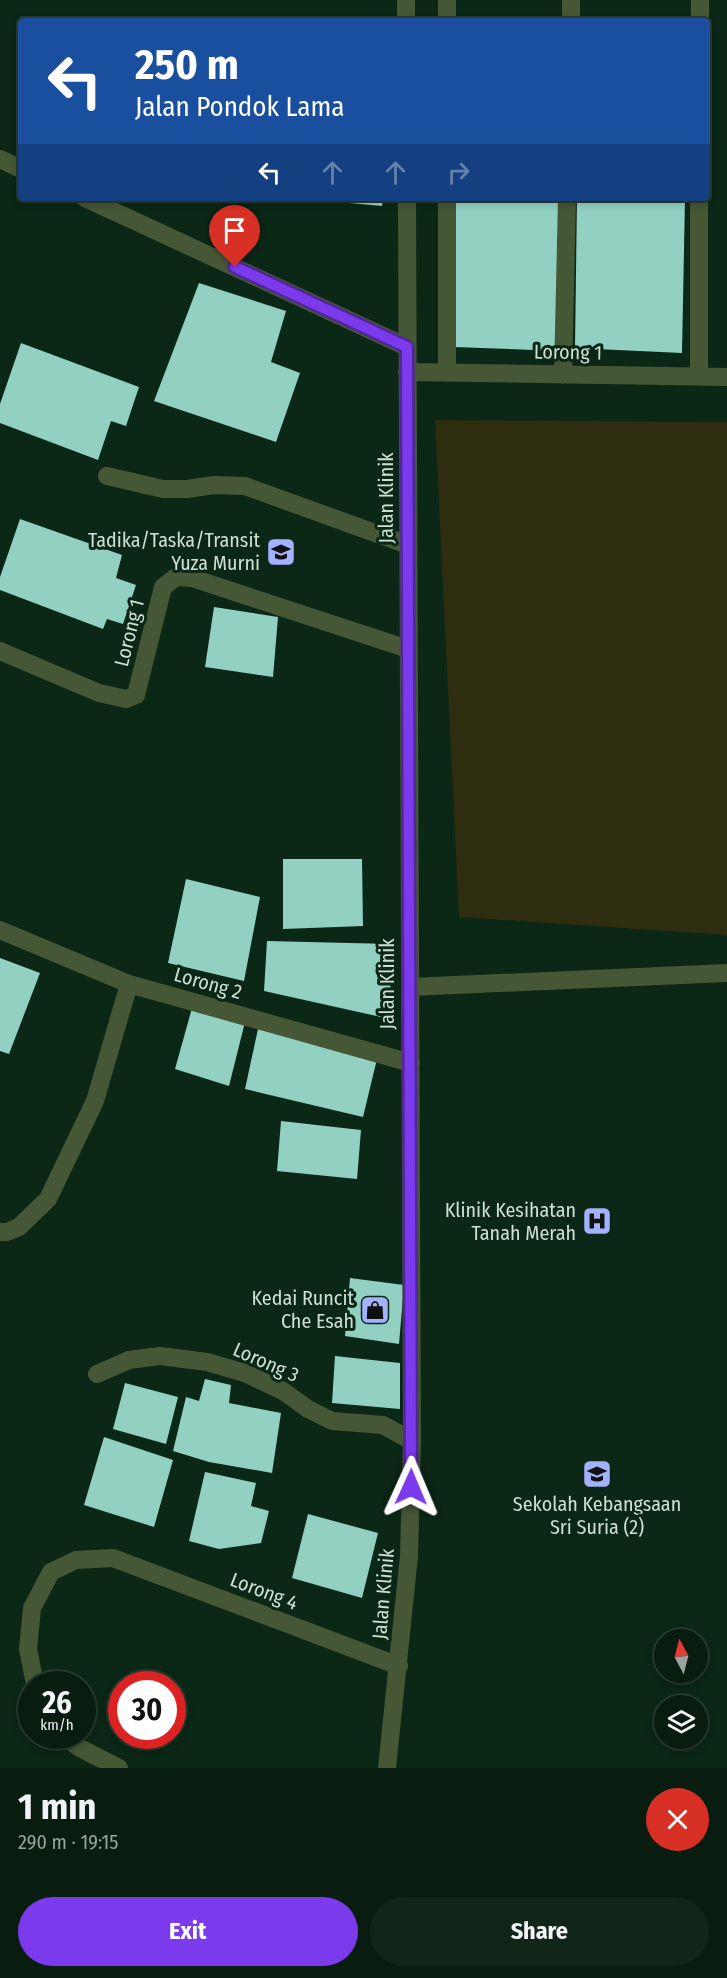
<!DOCTYPE html>
<html lang="en">
<head>
<meta charset="utf-8">
<style>
	:root { --surface:#081d10; --page:#112619; --text:#f1f3f6; --muted:#98a29f; --line:#293b30; --accent:#7c3aed }
	body { margin:0; font-family:"Fira Sans Condensed",sans-serif; background:var(--page); color:var(--text); height:100vh; display:flex; flex-direction:column; font-size:22px; white-space:nowrap }
	* { box-sizing:border-box; margin:0 }
	p { font-size:20px; color:var(--muted) }
	.icon { flex:none; width:33px; height:33px; fill:none; stroke:currentColor; stroke-width:2; stroke-linecap:round; stroke-linejoin:round }
	.map { position:relative; height:1768px; overflow:hidden }
	.panel { display:flex; flex-direction:column; background:var(--surface); flex:1 }
	.panel>* { flex:none }
	.banner { position:absolute; left:18px; top:18px; width:692px; height:183px; border-radius:6px; box-shadow:0 3px 9px #0003,0 0 0 2px var(--line); background:#1a4fa0; color:#fff; overflow:hidden }
	.needle { width:39px; rotate:353deg }
	.controls { position:absolute; left:654px; top:1629px; display:grid; gap:12px }
	.controls a { display:grid; place-items:center; width:54px; height:54px; border-radius:50%; background:var(--surface); box-shadow:0 3px 9px #0003,0 0 0 2px var(--line); font-size:30px }
	.speed { position:absolute; left:18px; top:1671px; display:flex; gap:12px; font-size:30px; font-weight:700; text-align:center }
	.speed>* { display:grid; place-content:center; width:78px; height:78px; border-radius:50%; background:var(--surface); box-shadow:0 3px 9px #0003,0 0 0 2px var(--line); line-height:1 }
	.speed small { font-size:15px; font-weight:400 }
	.speed .limit { border:9px solid #d22; background:#fff; color:#111 }
	.pin { position:absolute; display:grid; place-items:center; width:51px; height:51px; color:#fff; margin:-62px -26px; border-radius:50% 50% 50% 0; rotate:-45deg; box-shadow:0 0 6px #0007 }
	.pin .icon { rotate:45deg }
	.me { position:absolute; width:66px; margin:-33px; rotate:1deg; stroke-linejoin:round; filter:drop-shadow(0 0 4px #0008) }
	.turn { display:flex; align-items:center; gap:21px; height:126px; padding:0 18px; font-size:27px }
	.turn .icon { width:78px; height:78px; stroke-width:2.5 }
	.turn b { display:block; font-size:42px; line-height:51px }
	.lanes { display:flex; align-items:center; height:57px; padding:0 18px; background:#0003; justify-content:center; gap:30px; direction:ltr }
	.lanes .off { opacity:.35 }
	.round { display:grid; place-items:center; flex:none; width:63px; height:63px; border-radius:32px; background:var(--page) }
	.summary { display:flex; align-items:center; justify-content:space-between; height:102px; padding:0 18px }
	h1 { font-size:36px; font-weight:700; line-height:45px }
	.action { display:flex; gap:12px; margin-top:auto; padding:12px 18px }
	.action a { flex:1; height:69px; border-radius:36px; background:var(--accent); color:#fff; font-size:24px; font-weight:700; line-height:69px; text-align:center }
	.action a+a { background:var(--page); color:var(--text) }
	.map>svg:first-child { display:block }
	.green { fill:#2e2d10 }
	.building { fill:#92d0c2 }
	.lines { fill:none; stroke-linecap:round; stroke-linejoin:round }
	.minor { stroke:#455735; stroke-width:18 }
	.route-casing { stroke:#51269a; stroke-width:15 }
	.route { stroke:#7c3aed; stroke-width:10 }
	.labels { text-anchor:middle; dominant-baseline:central; stroke-width:6; stroke-linejoin:round; paint-order:stroke }
	.street-label { font-size:20px; fill:#cfdfd4; stroke:#0b2716 }
	.poi-label { font-size:20px; fill:#cfdfd4; stroke:#0b2716; text-anchor:end }
</style>
</head>
<body>
<div class="map">
<svg width="727" height="1768" viewBox="0 0 727 1768">
	<rect width="100%" height="100%" fill="#0b2716"/>
	<path class="green" d="M435 420 727 422V935L459 917Z"/>
	<path class="building" d="M317 198H383L382 206 317 200Z
		M456 198H561L560 351 454 347Z
		M577 198H685L682 353 575 348Z
		M199 283 286 311 271 362 300 373 276 442 154 401Z
		M21 343 139 387 126 426 111 421 98 460 0 423V404Z
		M20 519 122 555 116 578 136 585 123 624 107 619 103 629 0 590V577Z
		M214 607 278 617 273 677 205 667Z
		M283 859H362L363 926 283 929Z
		M186 879 260 897 244 981 168 963Z
		M267 941 391 944 390 1019 264 991Z
		M0 958 40 973 9 1054 0 1051Z
		M192 1008 245 1022 229 1086 175 1069Z
		M258 1029 377 1059 363 1117 245 1089Z
		M281 1121 361 1130 357 1179 277 1171Z
		M350 1278 404 1285 399 1344 345 1336Z
		M335 1356 400 1363V1409L332 1403Z
		M205 1379 231 1385 229 1403 281 1413 272 1473 209 1462 173 1451 186 1397 199 1401Z
		M125 1383 178 1397 166 1444 113 1429Z
		M104 1437 173 1460 154 1527 84 1505Z
		M205 1472 256 1483 251 1506 269 1511 261 1543 219 1549 189 1541Z
		M308 1514 378 1533 362 1598 292 1578Z"/>
	<g class="lines">
		<path class="minor" d="M406 0V21
			M447 0V21
			M571 21V0
			M700 21V0
			M0 159 21 169
			M85 198 407 347
			M447 198V373
			M407 372 727 377
			M563 375 567 198
			M699 376V198
			M107 476 163 489H187L214 485 245 486 408 545
			M0 651 99 693 126 699 136 695 163 587 176 577 192 578 408 649
			M0 930 129 984 411 1063
			M410 987 727 973
			M0 1232H7L19 1227 48 1199 95 1101 129 984
			M97 1374 129 1360 160 1356 207 1362 245 1373 283 1391 308 1409 332 1421 383 1425 412 1441
			M35 1684 28 1649 32 1608 51 1572 76 1560 113 1558 399 1666
			M65 1736 78 1747 119 1768
			M387 1768 409 1556 412 1441 407 198"/>
	</g>
	<g class="lines">
		<g class="route-casing">
			<path id="route" d="M235 267 407 347 411 1487"/>
		</g>
		<use href="#route" class="route"/>
	</g>
	<defs>
		<g id="school-square" transform="scale(1.5)"><rect x="-9" y="-9" width="18" height="18" rx="4" fill="#a2b2fd" stroke="#0b2716"/><path d="M0-5L7-2L0 1L-7-2ZM-4 1L0 2.5L4 1V4Q0 6-4 4Z" fill="#111"/></g>
		<g id="hospital-square" transform="scale(1.5)"><rect x="-9" y="-9" width="18" height="18" rx="4" fill="#a2b2fd" stroke="#0b2716"/><path d="M-5-5h3v3.5h4V-5h3V5h-3V1.5h-4V5h-3Z" fill="#111"/></g>
		<g id="shop-square" transform="scale(1.5)"><rect x="-9" y="-9" width="18" height="18" rx="4" fill="#a2b2fd" stroke="#0b2716"/><path d="M-5-2.5h2.3a2.7 3.5 0 0 1 5.4 0H5L5.5 6h-11ZM-1.5-2.5h3a1.5 2.3 0 0 0-3 0Z" fill="#111"/></g>
	</defs>
	<g fill-rule="evenodd">
		<use href="#school-square" x="281" y="552"/>
		<use href="#hospital-square" x="597" y="1221"/>
		<use href="#shop-square" x="375" y="1310"/>
		<use href="#school-square" x="597" y="1474"/>
	</g>
	<g class="labels">
		<g class="street-label">
			<text transform="translate(568 352) rotate(1)">Lorong 1</text>
			<text transform="translate(386 498) rotate(-90)">Jalan Klinik</text>
			<text transform="translate(129 633) rotate(-76)">Lorong 1</text>
			<text transform="translate(208 983) rotate(16)">Lorong 2</text>
			<text transform="translate(387 984) rotate(-90)">Jalan Klinik</text>
			<text transform="translate(266 1362) rotate(24)">Lorong 3</text>
			<text transform="translate(264 1591) rotate(21)">Lorong 4</text>
			<text transform="translate(383 1594) rotate(-85)">Jalan Klinik</text>
		</g>
		<g class="poi-label">
			<text x="260" y="540">Tadika/Taska/Transit<tspan x="260" dy="23">Yuza Murni</tspan></text>
			<text x="576" y="1210">Klinik Kesihatan<tspan x="576" dy="23">Tanah Merah</tspan></text>
			<text x="354" y="1298">Kedai Runcit<tspan x="354" dy="23">Che Esah</tspan></text>
			<text x="597" y="1504" text-anchor="middle">Sekolah Kebangsaan<tspan x="597" dy="23">Sri Suria (2)</tspan></text>
		</g>
	</g>
</svg>
<div class="controls">
<a><svg class="needle" viewBox="-14 -14 28 28"><path d="M0-13l5 13h-10z" fill="#e53935"/><path d="M0 13l5-13h-10z" fill="#98a29f"/></svg></a>
<a><svg class="icon" aria-label="layers" viewBox="0 0 24 24"><path d="M12 4l9 5-9 5-9-5zM3 14l9 5 9-5"/></svg></a>
</div>
<div class="speed"><div>26<small>km/h</small></div><div class="limit">30</div></div>
<div class="pin" style="left:235px;top:267px;background:#d93025"><svg class="icon" aria-label="arrive" viewBox="0 0 24 24"><path d="M6 21V4h12l-3 4 3 4H6"/></svg></div>
<svg class="me" style="left:411px;top:1487px" viewBox="-20 -20 40 40"><path d="M0-17L14 15 0 8-14 15z" fill="#7c3aed" stroke="#fff" stroke-width="4"/></svg>
<div class="banner">
<div class="turn"><svg class="icon" aria-label="left" viewBox="0 0 24 24"><path d="M17 20v-9H6M10 6l-5 5 5 5"/></svg><div><b>250 m</b>Jalan Pondok Lama</div></div>
<div class="lanes"><svg class="icon" aria-label="left" viewBox="0 0 24 24"><path d="M17 20v-9H6M10 6l-5 5 5 5"/></svg><svg class="icon off" aria-label="ahead" viewBox="0 0 24 24"><path d="M12 20V5M6 11l6-6 6 6"/></svg><svg class="icon off" aria-label="ahead" viewBox="0 0 24 24"><path d="M12 20V5M6 11l6-6 6 6"/></svg><svg class="icon off" aria-label="right" viewBox="0 0 24 24"><path d="M7 20v-9h11M14 6l5 5-5 5"/></svg></div>
</div>
</div>
<section class="panel">
<div class="summary"><div><h1>1 min</h1><p>290 m · 19:15</p></div><a class="round" style="background:#d93025;color:#fff"><svg class="icon" aria-label="close" viewBox="0 0 24 24"><path d="M6 6l12 12M18 6L6 18"/></svg></a></div>
<div class="action"><a>Exit</a><a>Share</a></div>
</section>
</body>
</html>
